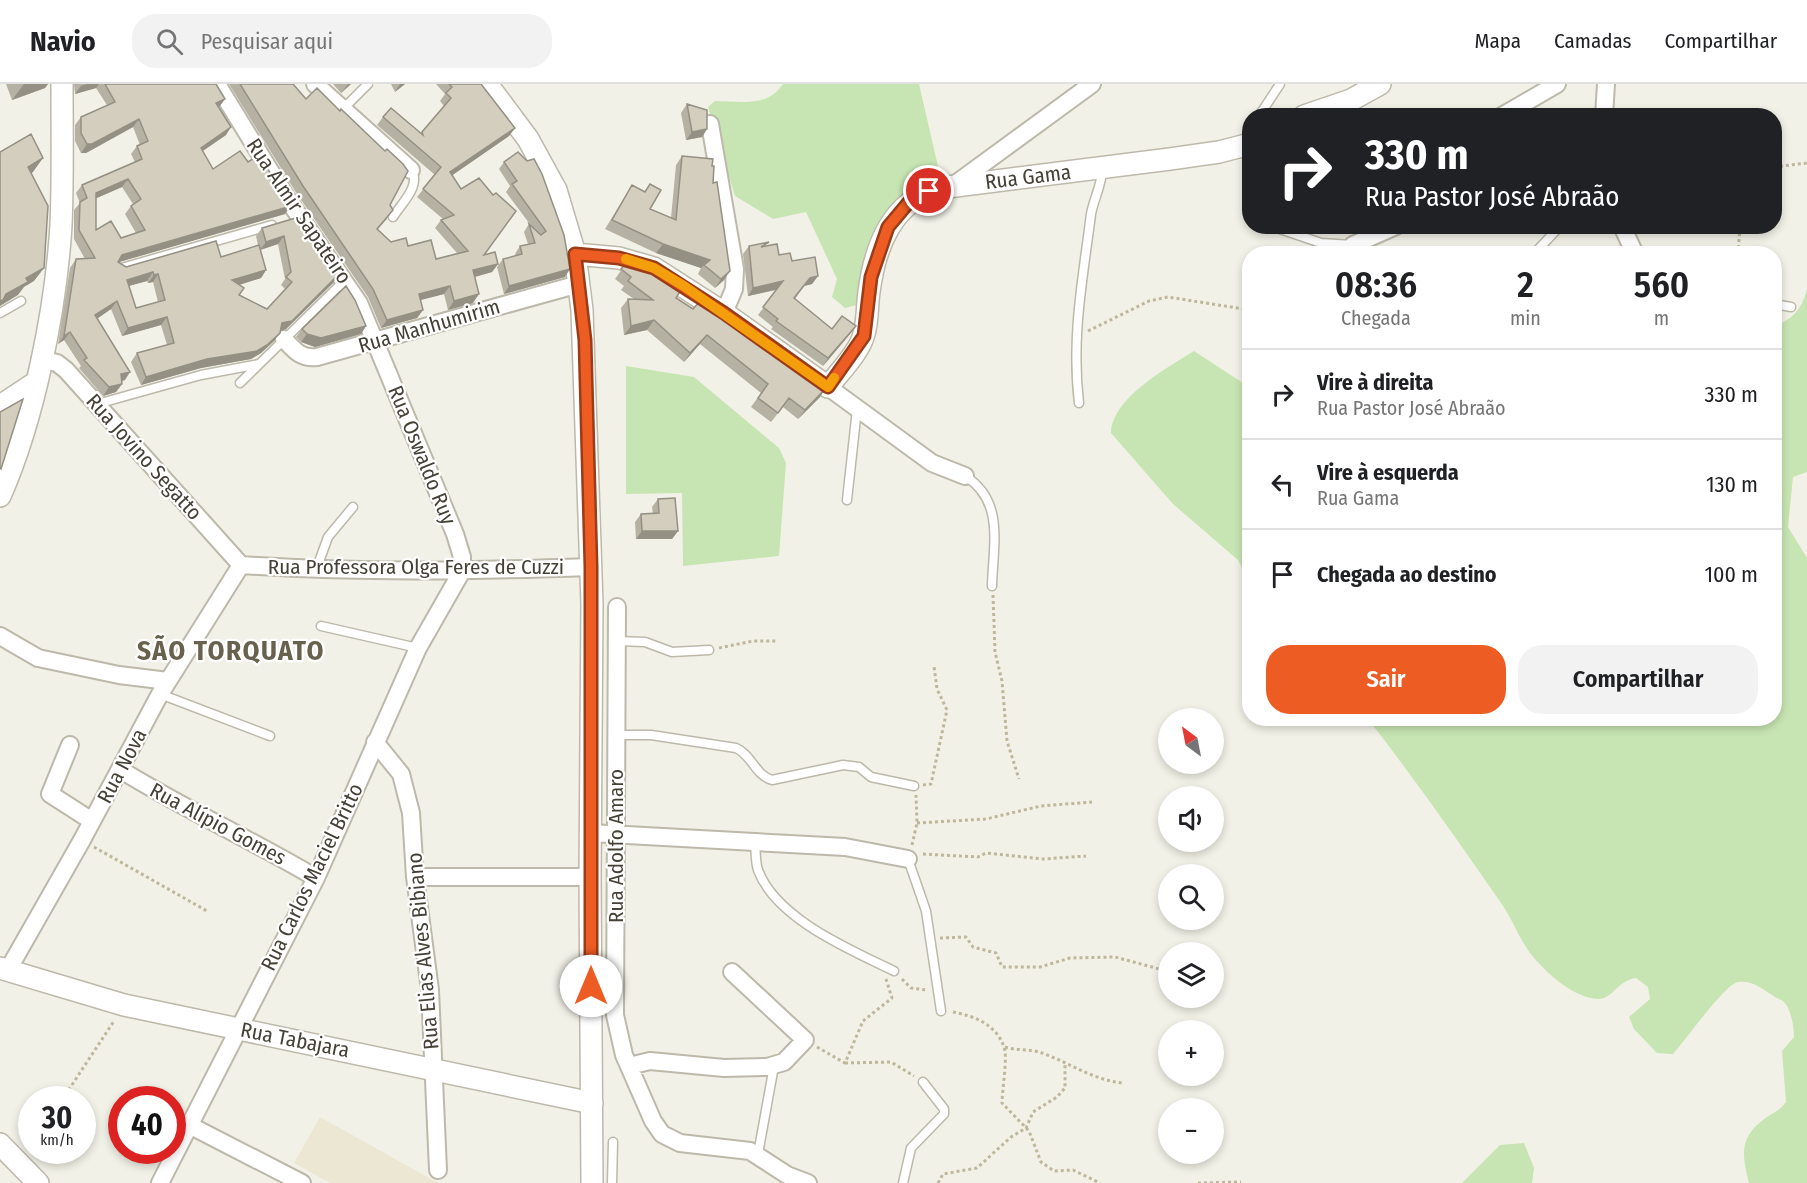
<!DOCTYPE html>
<html lang="pt">
<head>
<meta charset="utf-8">
<style>
	:root { --surface:#fff; --page:#f2f2f2; --text:#202124; --muted:#757577; --line:#e0e0e0; --accent:#ed5c23 }
	body { margin:0; font-family:"Fira Sans Condensed",sans-serif; background:var(--page); color:var(--text); height:100vh; display:flex; flex-direction:column; font-size:22px; white-space:nowrap }
	* { box-sizing:border-box; margin:0 }
	p { font-size:20px; color:var(--muted) }
	.icon { flex:none; width:33px; height:33px; fill:none; stroke:currentColor; stroke-width:2; stroke-linecap:round; stroke-linejoin:round }
	.map { position:relative; flex:1; overflow:hidden }
	.side { position:absolute; left:1242px; top:162px; width:540px; height:480px; display:flex; flex-direction:column; background:var(--surface); border-radius:24px; box-shadow:0 3px 9px #0003 }
	.side>* { flex:none }
	.banner { position:absolute; left:1242px; top:24px; width:540px; height:126px; border-radius:24px; box-shadow:0 3px 9px #0003; background:#202124; color:#fff; overflow:hidden }
	.needle { width:39px; rotate:328deg }
	.buttons { position:absolute; left:1158px; top:624px; display:grid; gap:12px }
	.buttons a { display:grid; place-items:center; width:66px; height:66px; border-radius:50%; background:var(--surface); box-shadow:0 3px 9px #0003; font-size:30px }
	.speed { position:absolute; left:18px; top:1002px; display:flex; gap:12px; font-size:30px; font-weight:700; text-align:center }
	.speed>* { display:grid; place-content:center; width:78px; height:78px; border-radius:50%; background:var(--surface); box-shadow:0 3px 9px #0003; line-height:1 }
	.speed small { font-size:15px; font-weight:400 }
	.speed .limit { border:9px solid #d22; background:#fff; color:#111 }
	.pin { position:absolute; display:grid; place-items:center; width:51px; height:51px; color:#fff; margin:-26px; border:3px solid #fff; border-radius:50%; box-shadow:0 2px 6px #0007 }
	.me { position:absolute; width:66px; margin:-33px; rotate:0deg; stroke-linejoin:round; filter:drop-shadow(0 0 4px #0008) }
	.turn { display:flex; align-items:center; gap:21px; height:126px; padding:0 24px; font-size:27px }
	.turn .icon { width:78px; height:78px; stroke-width:2.5 }
	.turn b { display:block; font-size:42px; line-height:51px }
	.eta { display:flex; justify-content:space-evenly; align-items:center; height:102px; text-align:center }
	.eta b { font-size:36px; font-weight:600; line-height:42px }
	.primary-button { display:flex; gap:12px; margin-top:auto; padding:12px 24px }
	.primary-button a { flex:1; height:69px; border-radius:24px; background:var(--accent); color:#fff; font-size:24px; font-weight:600; line-height:69px; text-align:center }
	.primary-button a+a { background:var(--page); color:var(--text) }
	ul { padding:0; list-style:none }
	li { display:flex; align-items:center; gap:18px; height:90px; padding:0 24px; border-top:2px solid var(--line) }
	li div { flex:1 }
	li b { display:block; font-size:22px }
	li em { font-style:normal }
	header { display:flex; align-items:center; gap:36px; box-sizing:border-box; height:84px; padding:0 30px; background:var(--surface); border-bottom:2px solid var(--line) }
	header strong { font-size:28px }
	nav { display:flex; gap:33px; margin-inline-start:auto; font-size:21px }
	.search { width:420px; height:54px; background:var(--page); display:flex; align-items:center; gap:15px; box-sizing:border-box; padding:0 21px; border-radius:24px; color:var(--muted); font-size:22px }
	.map>svg:first-child { display:block }
	.education { fill:#ebe7d2 }
	.green { fill:#c7e5b2 }
	.lines { fill:none; stroke-linecap:round; stroke-linejoin:round }
	.service-casing { stroke:#bdb9aa; stroke-width:11 }
	.minor-casing { stroke:#bdb9aa; stroke-width:20 }
	.tertiary-casing { stroke:#bdb9aa; stroke-width:24 }
	.path { stroke:#beb79c; stroke-width:3; stroke-dasharray:3 3; stroke-linecap:butt }
	.service { stroke:#fff; stroke-width:8 }
	.minor { stroke:#fff; stroke-width:16 }
	.tertiary { stroke:#fff; stroke-width:21 }
	.wall { fill:#b5b1a3; fill-rule:evenodd }
	.shaded-wall { fill:#949084 }
	.building { fill:#d3cebd; stroke:#949084; stroke-width:1.5; fill-rule:evenodd }
	.route-casing { stroke:#9a3c17; stroke-width:15 }
	.route { stroke:#ed5c23; stroke-width:10 }
	.slow { stroke:#f59e0b; stroke-width:10 }
	.labels { text-anchor:middle; dominant-baseline:central; stroke-width:4.5; stroke-linejoin:round; paint-order:stroke }
	.street-label { font-size:21px; fill:#454136; stroke:#fff }
	.district-label { font-size:27px; font-weight:bold; letter-spacing:1.5px; fill:#67614e; stroke:#fff }
</style>
</head>
<body>
<header>
<strong>Navio</strong>
<div class="search"><svg class="icon" aria-label="search" viewBox="0 0 24 24"><circle cx="10" cy="10" r="6"/><path d="M15 15l6 6"/></svg>Pesquisar aqui</div>
<nav><a>Mapa</a><a>Camadas</a><a>Compartilhar</a></nav>
</header>
<div class="map">
<svg width="1807" height="1099" viewBox="0 0 1807 1099">
	<rect width="100%" height="100%" fill="#f2f1e7"/>
	<path class="education" d="M320 1033 438 1099H330L294 1079Z"/>
	<path class="green" d="M783 0H919L940 91C877 114 862 158 857 221L845 224 832 213 837 195 806 128 773 135 735 112 708 23 715 17C740 17 767 24 783 0Z
		M1807 206V388L1793 393 1788 443 1807 474V1099H1749C1741 1068 1740 1052 1767 1033 1775 1028 1781 1025 1786 1018L1782 967 1794 953C1794 943 1791 925 1784 918 1781 915 1775 914 1772 911 1761 904 1752 896 1738 898 1725 900 1685 957 1673 970L1657 969 1634 945 1629 933 1650 915 1648 903 1636 894C1618 896 1613 915 1598 915 1573 913 1550 892 1534 874 1521 859 1513 836 1501 819 1458 757 1414 694 1368 635L1774 634 1775 242C1794 234 1801 226 1807 206Z
		M1194 267 1246 301 1249 298V498L1238 476 1173 420 1111 349C1112 314 1167 284 1194 267Z
		M626 282 694 293 779 364 786 379 779 472 683 482 682 409 626 410Z
		M1524 1059 1534 1084 1532 1099H1462L1500 1061Z"/>
	<g class="lines">
		<g class="service-casing">
			<path id="service" d="M343 25 368 0
				M1259 32 1280 0
				M393 133C401 120 422 101 411 86
				M1274 143 1321 159 1353 161
				M1534 170 1560 142
				M118 185 272 141
				M1774 220 1791 223
				M0 229 21 217
				M240 299 345 196
				M1079 319C1071 253 1083 194 1091 130 1094 114 1102 101 1102 85
				M97 320 201 291 259 280
				M965 392C1005 417 993 461 992 502
				M847 416 857 325
				M316 486 328 453 353 423
				M321 542 418 564
				M617 557 645 558 672 568 709 566
				M160 610 270 652
				M617 651H651L736 664C752 671 755 691 772 696L843 681 859 683 871 693 914 702
				M755 758C756 767 755 777 758 786 776 835 851 866 894 887
				M908 775 926 827 941 927
				M758 1070 774 982
				M612 1099 613 1058
				M903 1099 911 1064 944 1030V1025L923 998"/>
		</g>
		<g class="minor-casing">
			<path id="minor" d="M315 0 411 86
				M1502 32 1557 0
				M1604 32 1606 0
				M710 40 735 185 734 205 724 229
				M954 101 1092 0
				M1622 142 1635 170
				M1353 161 1396 142
				M284 255C294 266 301 275 317 273L579 200
				M40 275 57 279 66 286 241 481
				M828 303 932 379 965 392
				M241 481C357 489 474 487 591 483
				M617 523 615 931 624 971 653 1037 662 1050 680 1059 750 1067 787 1091 808 1099
				M0 552 38 574 119 591 168 597
				M375 658 401 690 411 729 415 793 430 906 438 1086
				M70 661 50 710 92 737
				M121 686C184 725 252 756 316 794
				M590 749 845 763 908 775
				M415 793H590
				M8 886 82 756 160 610 241 481
				M629 982 650 977 724 984 767 983 784 978 805 956 732 888
				M189 1041 302 1099
				M160 1099 316 794 418 564 462 487V473L455 450 359 219 288 116 217 0"/>
		</g>
		<g class="tertiary-casing">
			<path id="tertiary" d="M487 0 528 55 556 106 575 170 582 226 592 520 590 793 592 1099
				M1304 32 1351 16 1380 0
				M575 170 619 174 654 184 724 229 828 303C839 288 859 269 864 250 868 236 867 221 869 208 875 162 892 117 940 104L1170 75 1219 68 1250 60
				M0 322 35 299
				M0 412C34 335 56 225 61 141 63 94 62 47 62 0
				M0 884 124 921 592 1019
				M0 1060 38 1099"/>
		</g>
		<path class="path" d="M1774 83 1807 79
			M1738 170 1740 142
			M1088 247 1149 217 1168 213 1250 226
			M993 511 995 568 1002 597 1007 657 1019 695
			M719 564 753 557H777
			M923 701 931 700 947 626 937 605 934 582
			M917 739 986 735 1041 722 1092 718
			M912 761 917 739 916 711
			M94 763 207 827
			M923 770 978 773 986 769 1043 775 1086 772
			M940 854 966 853 973 863 996 869 1002 883H1040L1070 874 1115 873 1163 886
			M902 895 911 904 927 906
			M953 928C974 932 996 940 1004 963 1008 973 1002 1006 1002 1019L1029 1047 1041 1078 1054 1087 1073 1086 1100 1099
			M817 963 845 979 863 937 892 914 886 895
			M1005 963C1018 967 1032 965 1042 969 1070 979 1093 996 1123 999
			M845 979 891 978 914 992
			M62 1016 114 937
			M938 1099 943 1090 977 1084 1011 1053 1026 1044 1033 1028 1057 1013 1065 1004V979
			M1198 1099 1241 1098"/>
		<use href="#service" class="service"/>
		<use href="#minor" class="minor"/>
		<use href="#tertiary" class="tertiary"/>
	</g>
	<path class="wall" d="M6 0H48L45 4 12 16Z
		M74 0H216L225 15 219 23 226 51 203 67 213 85 248 78 285 130 118 178 126 183 221 173 258 161 256 152 262 144 299 133 338 191 333 199 286 245 280 247 274 257 261 269 251 275 201 284 141 301 131 278 137 269 167 261 161 241 122 252 111 225 97 235 125 296 122 297V300L116 308 103 312 79 284 81 282 64 256 58 260 70 184 76 175H85L74 155V126L80 119 76 109 82 101 135 78 131 70 137 62 140 61 133 43 86 69H81L75 57V41L81 33 107 21 96 4 75 10ZM122 103 133 120 131 122 125 130 136 149 121 154 96 146V114ZM278 160 285 195 281 201 285 205 267 225 239 211V201L261 194 266 186 260 166ZM147 197 148 199 153 198 158 218 136 224 129 202Z
		M229 0H293L390 121 387 135 378 145 391 158 408 162 436 175 457 169 435 144 441 136 443 135 417 113 435 91 377 41 383 33 421 49 444 22 440 17 445 10 436 0H481L515 44 509 52 452 91 484 170 498 180 492 188 475 193 473 219 448 226 444 210 420 216 423 226 417 234 381 244 368 213 297 110Z
		M333 0H351L341 9Z
		M391 0H405L395 8Z
		M687 20 707 45 702 53 686 56 681 29Z
		M518 68 565 193 504 210 497 183 503 175 516 172 515 170 520 162 528 160 524 148 529 140 532 143 506 108 510 102 499 85 504 78Z
		M682 72 712 82 724 196 715 204 698 190 701 184 656 169 605 145 632 101 645 108 650 100V125L671 134 676 81Z
		M749 162H765L818 192 812 200 804 202 795 215 832 245 850 250 823 282 771 245 773 243 758 231 777 206 748 212 743 170Z
		M627 178 676 214 820 313 798 335 783 323 771 338 751 323 761 309 700 260 684 278 647 246 624 251 621 224 628 215H634L621 206 624 202 615 195Z
		M366 242 361 250 315 263 301 258 296 253 302 245Z
		M658 415 678 447 672 455H636L635 438 641 430H653L652 423Z"/>
	<path class="shaded-wall" d="M24 0H48L45 4 12 16Z
		M87 0H99L96 4 75 10 81 2Z
		M348 0H351L341 9Z
		M400 0H405L395 8Z
		M225 15 219 23 216 19Z
		M139 35 133 43 86 69H81L87 60Z
		M231 43 226 51 195 72 201 64Z
		M515 44 509 52 444 97 450 88Z
		M707 45 702 53 686 56 692 48Z
		M43 74 33 88 18 97 28 83Z
		M128 95 122 103 90 117 96 109Z
		M291 122 285 130 116 179 122 171Z
		M284 152 278 160 260 166 266 158Z
		M663 160 710 176 704 181 701 184 656 169Z
		M498 180 492 188 467 195 473 186Z
		M44 184 34 197 24 203 18 211 0 222V217L6 210 26 194Z
		M570 185 565 193 504 210 509 202Z
		M266 186 261 194 226 205 232 196Z
		M730 187 724 196 715 204 721 195Z
		M153 188 147 197 121 204 127 196Z
		M158 190 153 198 148 199 154 191Z
		M338 191 333 199 286 245 277 248 282 239Z
		M818 192 812 200 804 202 789 222 810 194Z
		M783 197 778 205 748 212 753 204Z
		M450 202 444 210 413 218 419 210Z
		M479 210 473 219 448 226 454 217Z
		M117 217 111 225 89 240 95 231Z
		M423 226 417 234 381 244 387 236Z
		M167 233 161 241 122 252 128 244Z
		M654 236 647 246 624 251 631 242Z
		M366 242 361 250 315 263 301 258 307 250Z
		M856 242 850 250 823 282 828 274Z
		M70 248 64 256 58 260 64 252Z
		M280 249 274 257 261 269 251 275 201 284 141 301 146 293Z
		M707 251 700 260 684 278 690 269Z
		M130 288 125 296 115 298 121 290Z
		M122 300 116 308 103 312 109 303Z
		M826 304 820 313 798 335 805 326Z
		M642 447H678L672 455H636Z"/>
	<path class="building" d="M105 0H216L225 15 216 19 231 43 201 64 213 85 240 67 248 78 259 71 291 122 122 171 118 178 126 183 216 157 221 173 259 161 266 186 232 196 244 204 239 211 267 225 292 198 286 193 291 188 284 152 266 158 262 144 299 133 338 191 292 237 282 239 280 249 267 261 257 267 207 275 146 293 137 269 174 259 167 233 128 244 117 217 95 231 130 288 121 290 122 300 109 303 84 276 87 274 70 248 64 252 76 175 95 174 79 146 80 118 87 114 82 101 142 75 137 62 148 57 139 35 92 60H87L81 49V33L115 18ZM128 95 141 115 131 122 145 146 121 154 111 137 96 146V109ZM153 188 154 191 158 190 165 216 136 224 127 196Z
		M240 0H293L306 15 317 4 340 27 341 25 385 67 387 65 403 80 408 87 390 121 393 126 377 145 391 158 406 154 408 162 431 156 436 175 468 167 441 136 454 131 423 105 441 83 383 33 391 24 423 51 422 48 451 14 446 9 452 3 449 0H481L515 44 450 88 461 105 479 94 493 111 496 109 516 127 484 171 495 168 498 180 473 186 479 210 454 217 450 202 419 210 423 226 387 236 373 205 303 102Z
		M687 20 707 26V45L692 48Z
		M31 50 43 74 28 83 48 122 44 184 26 194 28 198 6 210 3 216 0 217V68Z
		M518 68 527 77 534 75 542 90 564 151 570 185 509 202 503 175 522 170 520 162 535 159 529 140 541 151 546 147 512 100 517 97 504 78Z
		M682 72 713 75 712 82H714L713 99 717 98 730 187 721 195 704 181 710 176 663 160 612 136 632 101 645 108 650 100 661 106 650 125 676 136Z
		M769 158 761 163 777 160 779 171 790 169 792 177 815 173 818 192 810 194 794 214 832 245 842 232 856 242 828 274 776 237 778 235 763 223 783 197 753 204 749 162Z
		M627 178 655 187 682 204 676 214 693 225 701 216 826 304 805 326 789 314 778 329 758 314 768 300 707 251 690 269 654 236 631 242 628 215 653 216 628 197 631 193 621 185Z
		M346 202 355 216 366 242 321 254 307 250 302 245Z
		M23 315 1 385 0 384V328Z
		M675 414 678 447H642L641 430 659 429 658 415Z"/>
	<g class="lines">
		<g class="route-casing">
			<path id="route" d="M591 902V483L585 256 575 170 619 174 654 184 724 229 828 303 864 252 871 193 888 143 909 118 929 107"/>
		</g>
		<use href="#route" class="route"/>
		<path class="slow" d="M626 175 654 184 684 202 828 303 834 294"/>
	</g>
	<g class="labels">
		<g class="street-label">
			<text transform="translate(1028 93) rotate(-7)">Rua Gama</text>
			<text transform="translate(299 127) rotate(56)">Rua Almir Sapateiro</text>
			<text transform="translate(429 242) rotate(-16)">Rua Manhumirim</text>
			<text transform="translate(422 371) rotate(68)">Rua Oswaldo Ruy</text>
			<text transform="translate(144 373) rotate(48)">Rua Jovino Segatto</text>
			<text x="416" y="483">Rua Professora Olga Feres de Cuzzi</text>
			<text transform="translate(122 682) rotate(-62)">Rua Nova</text>
			<text transform="translate(218 740) rotate(28)">Rua Alípio Gomes</text>
			<text transform="translate(616 762) rotate(-90)">Rua Adolfo Amaro</text>
			<text transform="translate(312 793) rotate(-64)">Rua Carlos Maciel Britto</text>
			<text transform="translate(423 867) rotate(-95)">Rua Elias Alves Bibiano</text>
			<text transform="translate(295 956) rotate(11)">Rua Tabajara</text>
		</g>
		<g class="district-label">
			<text x="231" y="567">SÃO TORQUATO</text>
		</g>
	</g>
</svg>
<div class="buttons">
<a><svg class="needle" viewBox="-14 -14 28 28"><path d="M0-13l5 13h-10z" fill="#e53935"/><path d="M0 13l5-13h-10z" fill="#757577"/></svg></a>
<a><svg class="icon" aria-label="sound" viewBox="0 0 24 24"><path d="M4 9h4l5-4v14l-5-4H4zM17 9q2 3 0 6"/></svg></a>
<a><svg class="icon" aria-label="search" viewBox="0 0 24 24"><circle cx="10" cy="10" r="6"/><path d="M15 15l6 6"/></svg></a>
<a><svg class="icon" aria-label="layers" viewBox="0 0 24 24"><path d="M12 4l9 5-9 5-9-5zM3 14l9 5 9-5"/></svg></a>
<a>+</a>
<a>−</a>
</div>
<div class="speed"><div>30<small>km/h</small></div><div class="limit">40</div></div>
<div class="pin" style="left:929px;top:107px;background:#d93025"><svg class="icon" aria-label="arrive" viewBox="0 0 24 24"><path d="M6 21V4h12l-3 4 3 4H6"/></svg></div>
<svg class="me" style="left:591px;top:902px" viewBox="-20 -20 40 40"><circle r="19" fill="#fff"/><path d="M0-13L10 11 0 6-10 11z" fill="#ed5c23"/></svg>
<div class="banner">
<div class="turn"><svg class="icon" aria-label="right" viewBox="0 0 24 24"><path d="M7 20v-9h11M14 6l5 5-5 5"/></svg><div><b>330 m</b>Rua Pastor José Abraão</div></div>
</div>
<section class="side">
<div class="eta">
<div><b>08:36</b><p>Chegada</p></div>
<div><b>2</b><p>min</p></div>
<div><b>560</b><p>m</p></div>
</div>
<ul>
<li><svg class="icon" aria-label="right" viewBox="0 0 24 24"><path d="M7 20v-9h11M14 6l5 5-5 5"/></svg><div><b>Vire à direita</b><p>Rua Pastor José Abraão</p></div><em>330 m</em></li>
<li><svg class="icon" aria-label="left" viewBox="0 0 24 24"><path d="M17 20v-9H6M10 6l-5 5 5 5"/></svg><div><b>Vire à esquerda</b><p>Rua Gama</p></div><em>130 m</em></li>
<li><svg class="icon" aria-label="arrive" viewBox="0 0 24 24"><path d="M6 21V4h12l-3 4 3 4H6"/></svg><div><b>Chegada ao destino</b></div><em>100 m</em></li>
</ul>
<div class="primary-button"><a>Sair</a><a>Compartilhar</a></div>
</section>
</div>
</body>
</html>
